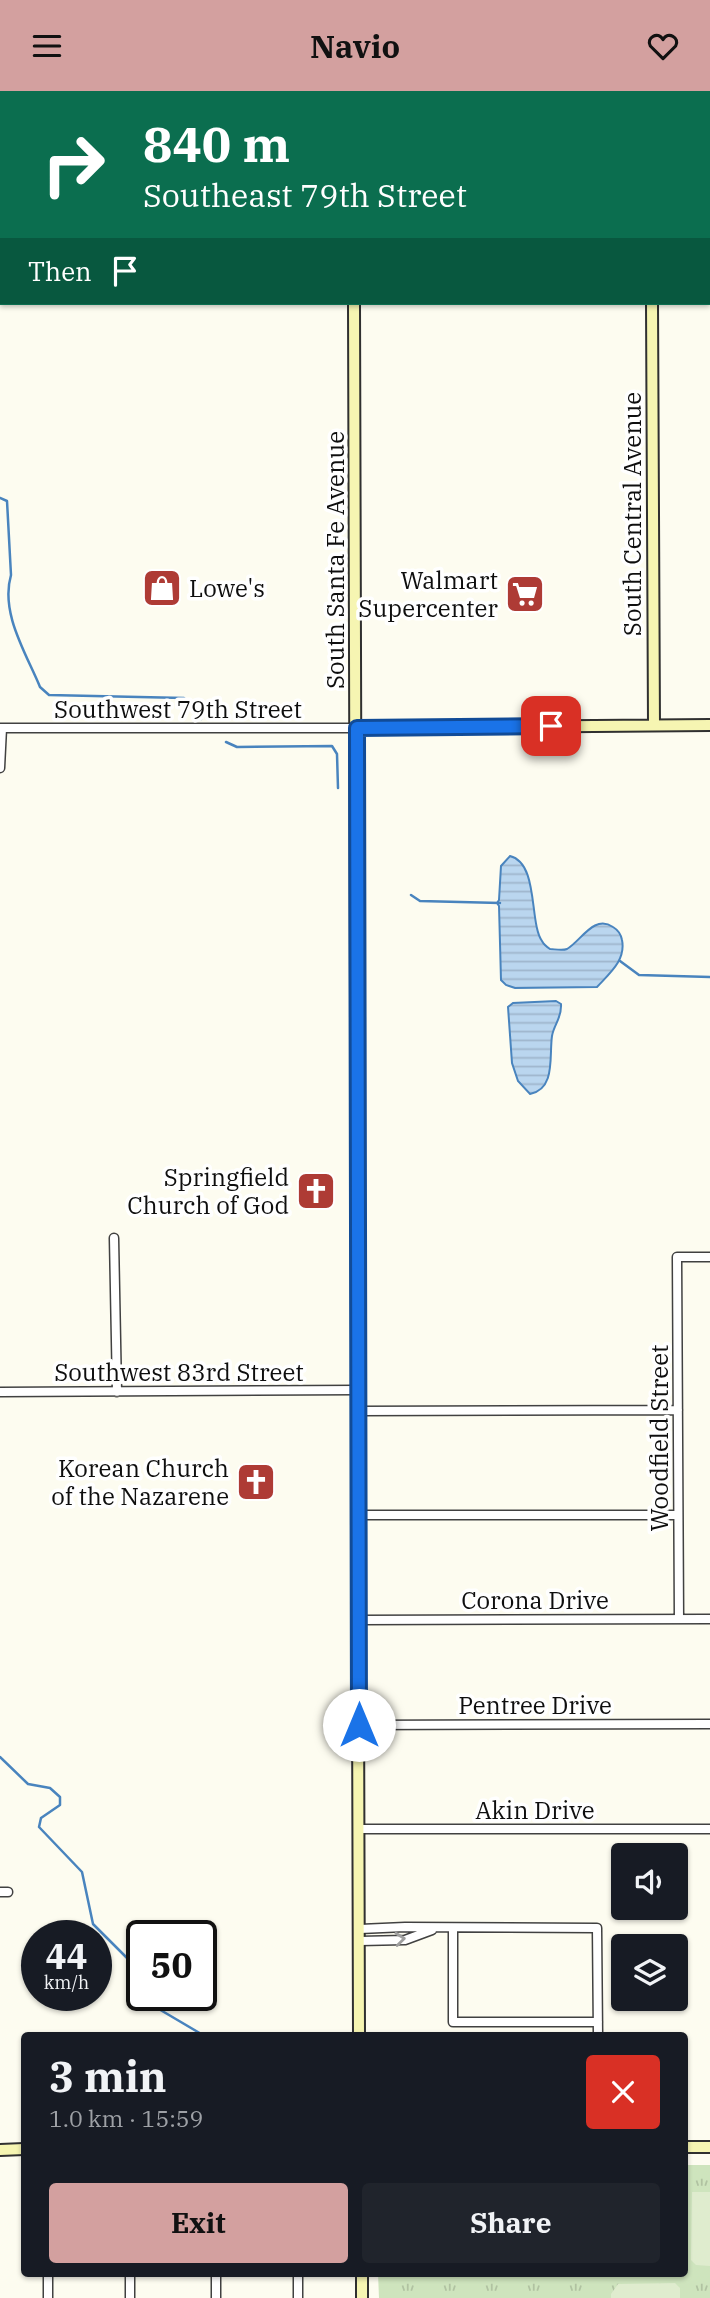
<!DOCTYPE html>
<html lang="en">
<head>
<meta charset="utf-8">
<style>
	:root { --surface:#171b24; --page:#20242c; --text:#f1f3f6; --muted:#9ea1a6; --accent:#d3a09f }
	body { margin:0; font-family:"IBM Plex Serif",serif; background:var(--page); color:var(--text); height:100vh; display:flex; flex-direction:column; font-size:26px; white-space:nowrap }
	* { box-sizing:border-box; margin:0 }
	p { font-size:23px; color:var(--muted) }
	.icon { flex:none; width:38px; height:38px; fill:none; stroke:currentColor; stroke-width:2; stroke-linecap:round; stroke-linejoin:round }
	.map { position:relative; flex:1; overflow:hidden }
	.panel { position:absolute; left:21px; top:1941px; width:667px; height:245px; display:flex; flex-direction:column; background:var(--surface); border-radius:7px; box-shadow:0 2px 5px #0004 }
	.panel>* { flex:none }
	.top-card { position:absolute; left:0px; top:0px; width:710px; height:214px; box-shadow:0 2px 5px #0004; background:#0b6e4f; color:#fff; overflow:hidden }
	.tools { position:absolute; left:611px; top:1752px; display:grid; gap:14px }
	.tools a { display:grid; place-items:center; width:77px; height:77px; border-radius:7px; background:var(--surface); box-shadow:0 2px 5px #0004; font-size:35px }
	.speed { position:absolute; left:21px; top:1829px; display:flex; gap:14px; font-size:35px; font-weight:700; text-align:center }
	.speed>* { display:grid; place-content:center; width:91px; height:91px; border-radius:50%; background:var(--surface); box-shadow:0 2px 5px #0004; line-height:1 }
	.speed small { font-size:18px; font-weight:400 }
	.speed .limit { border:4px solid #111; border-radius:10px; background:#fff; color:#111 }
	.pin { position:absolute; display:grid; place-items:center; width:60px; height:60px; color:#fff; margin:-30px; border-radius:14px; box-shadow:0 4px 10px #0006 }
	.me { position:absolute; width:77px; margin:-38px; rotate:0deg; stroke-linejoin:round; filter:drop-shadow(0 0 5px #0008) }
	.turn { display:flex; align-items:center; gap:24px; height:147px; padding:0 28px; font-size:32px }
	.turn .icon { width:91px; height:91px; stroke-width:2.5 }
	.turn b { display:block; font-size:49px; line-height:60px }
	.then { display:flex; align-items:center; height:66px; padding:0 28px; background:#0003; gap:14px; font-size:26px }
	.round { display:grid; place-items:center; flex:none; width:74px; height:74px; border-radius:7px; background:var(--page) }
	.headline { display:flex; align-items:center; justify-content:space-between; height:119px; padding:0 28px }
	h1 { font-size:42px; font-weight:800; line-height:52px }
	.cta { display:flex; gap:14px; margin-top:auto; padding:14px 28px }
	.cta a { flex:1; height:80px; border-radius:7px; background:var(--accent); color:#111; font-size:28px; font-weight:800; line-height:80px; text-align:center }
	.cta a+a { background:var(--page); color:var(--text) }
	header { display:flex; justify-content:space-between; align-items:center; height:91px; padding:0 28px; background:var(--accent); color:#111; font-size:32px; font-weight:800 }
	.map>svg:first-child { display:block }
	.grass { fill:url(#grass-tufts) }
	.pitch { fill:#dfecce }
	.water { fill:url(#water-rules); stroke:#4984be; stroke-width:2 }
	.lines { fill:none; stroke-linecap:round; stroke-linejoin:round }
	.stream { stroke:#4984be; stroke-width:2.5 }
	.street-casing { stroke:#414141; stroke-width:11 }
	.secondary-casing { stroke:#303030; stroke-width:14 }
	.highway-casing { stroke:#1f1f1f; stroke-width:18 }
	.street { stroke:#fff; stroke-width:8 }
	.secondary { stroke:#f6f5b2; stroke-width:10 }
	.highway { stroke:#e4ac67; stroke-width:14 }
	.oneway { stroke:#9f9f9f }
	.route-casing { stroke:#114b97; stroke-width:18 }
	.route { stroke:#1a73e8; stroke-width:12 }
	.labels { text-anchor:middle; dominant-baseline:central; stroke-width:7; stroke-linejoin:round; paint-order:stroke }
	.street-label { font-size:24px; fill:#0e0e0e; stroke:#fff }
	.poi-label { font-size:24px; fill:#0e0e0e; stroke:#fff; text-anchor:end }
</style>
</head>
<body>
<header><svg class="icon" aria-label="menu" viewBox="0 0 24 24"><path d="M4 6h16M4 12h16M4 18h16"/></svg>Navio<svg class="icon" aria-label="heart" viewBox="0 0 24 24"><path d="M12 20l-8-8c-3-5 5-10 8-4 3-6 11-1 8 4z"/></svg></header>
<div class="map">
<svg width="710" height="2207" viewBox="0 0 710 2207">
	<defs>
		<pattern id="grass-tufts" width="24" height="20" patternUnits="userSpaceOnUse" patternTransform="scale(1.75)"><rect width="24" height="20" fill="#cee4bd"/><path d="M3 7l-1-3M5 7V3M7 7l1-3M15 17l-1-3M17 17v-4M19 17l1-3" fill="none" stroke="#b0c2a1"/></pattern>
		<pattern id="water-rules" width="6" height="5" patternUnits="userSpaceOnUse" patternTransform="scale(1.75)"><rect width="6" height="5" fill="#bad6ef"/><path d="M0 2.5h6" fill="none" stroke="#9fb6cc"/></pattern>
	</defs>
	<rect width="100%" height="100%" fill="#fdfcf0"/>
	<path class="grass" d="M684 2074H710V2207H379L378 2182H684Z"/>
	<path class="pitch" d="M692 2101H710V2175L696 2174 691 2169Z
		M675 2192 680 2197V2207H611V2203L618 2193Z"/>
	<path class="water" d="M510 765C539 772 529 832 542 850 544 854 547 856 550 858 554 858 562 860 567 858 581 850 594 823 613 836 618 839 621 843 622 849 626 869 610 882 597 896L515 897 506 894 501 889 499 815 497 812 499 809 501 775Z
		M556 910 561 913C562 927 554 933 552 945 549 965 556 998 530 1003L518 990 512 972 508 916 513 912Z"/>
	<g class="lines">
		<path class="stream" d="M0 407 7 410 11 484C0 522 26 562 40 596L49 604 184 607 201 628
			M226 651 237 656 332 655 337 663 338 697
			M411 804 420 810 500 812
			M620 870 639 884 710 886
			M0 1666 28 1693 50 1697 60 1706V1714L41 1727 39 1736 82 1781 93 1833 128 1868 135 1889 142 1900
			M145 1904 152 1914 203 1944"/>
		<g class="street-casing">
			<path id="street" d="M0 637H357
				M0 677 2 637
				M114 1147 117 1301
				M0 1301 359 1299
				M358 1320 678 1319
				M359 1424H678
				M679 1528 677 1166H710
				M359 1529 710 1528
				M359 1634 710 1633
				M359 1738H710
				M0 1801H8
				M453 1837V1931H598
				M360 1838 405 1836 597 1837 598 1944
				M360 1850 405 1849 432 1839
				M48 2182V2207
				M130 2183V2207
				M216 2183V2207
				M298 2207V2182"/>
		</g>
		<g class="secondary-casing">
			<path id="secondary" d="M354 0V2
				M709 79H710
				M0 90H2
				M709 159H710
				M0 169H2
				M354 212 359 1944
				M652 212 654 634
				M357 637 710 634
				M684 2056H710
				M0 2059 24 2058
				M362 2182V2207"/>
		</g>
		<g class="highway-casing">
			<path id="highway" d="M0 104H2
				M709 107H710
				M0 120H2
				M709 126H710
				M0 136H2
				M0 148H2"/>
		</g>
		<use href="#street" class="street"/>
		<use href="#secondary" class="secondary"/>
		<use href="#highway" class="highway"/>
	</g>
	<defs><path id="oneway-chevron" d="M-2-3.5L2.5 0L-2 3.5" fill="none" stroke-width="1.6" stroke-linecap="round" stroke-linejoin="round" transform="scale(1.75)"/></defs>
	<use class="oneway" href="#oneway-chevron" transform="translate(400 1848) rotate(-6)"/>
	<g class="lines">
		<g class="route-casing">
			<path id="route" d="M359 1634 357 637 551 635"/>
		</g>
		<use href="#route" class="route"/>
	</g>
	<defs>
		<g id="shop-square" transform="scale(2.0125)"><rect x="-9" y="-9" width="18" height="18" rx="4" fill="#ae3b35" stroke="#fff"/><path d="M-5-2.5h2.3a2.7 3.5 0 0 1 5.4 0H5L5.5 6h-11ZM-1.5-2.5h3a1.5 2.3 0 0 0-3 0Z" fill="#fff"/></g>
		<g id="supermarket-square" transform="scale(2.0125)"><rect x="-9" y="-9" width="18" height="18" rx="4" fill="#ae3b35" stroke="#fff"/><path d="M-6-5.5h2.5l.6 2H6L4.5 2H-2.5L-4.4-4H-6ZM-1.5 3.2a1.3 1.3 0 1 0 .1 0ZM3 3.2a1.3 1.3 0 1 0 .1 0Z" fill="#fff"/></g>
		<g id="church-square" transform="scale(2.0125)"><rect x="-9" y="-9" width="18" height="18" rx="4" fill="#ae3b35" stroke="#fff"/><path d="M-1.2-6h2.4v3.5h3.3v2.4h-3.3V6h-2.4V-.1h-3.3v-2.4h3.3Z" fill="#fff"/></g>
	</defs>
	<g fill-rule="evenodd">
		<use href="#shop-square" x="162" y="497"/>
		<use href="#supermarket-square" x="525" y="503"/>
		<use href="#church-square" x="316" y="1100"/>
		<use href="#church-square" x="256" y="1391"/>
	</g>
	<g class="labels">
		<g class="street-label">
			<text transform="translate(632 423) rotate(-90)">South Central Avenue</text>
			<text transform="translate(335 469) rotate(-90)">South Santa Fe Avenue</text>
			<text x="178" y="618">Southwest 79th Street</text>
			<text x="179" y="1281">Southwest 83rd Street</text>
			<text transform="translate(659 1347) rotate(-90)">Woodfield Street</text>
			<text x="535" y="1509">Corona Drive</text>
			<text x="535" y="1614">Pentree Drive</text>
			<text x="535" y="1719">Akin Drive</text>
		</g>
		<g class="poi-label">
			<text x="498" y="489">Walmart<tspan x="498" dy="28">Supercenter</tspan></text>
			<text x="189" y="497" text-anchor="start">Lowe's</text>
			<text x="289" y="1086">Springfield<tspan x="289" dy="28">Church of God</tspan></text>
			<text x="229" y="1377">Korean Church<tspan x="229" dy="28">of the Nazarene</tspan></text>
		</g>
	</g>
</svg>
<div class="tools">
<a><svg class="icon" aria-label="sound" viewBox="0 0 24 24"><path d="M4 9h4l5-4v14l-5-4H4zM17 9q2 3 0 6"/></svg></a>
<a><svg class="icon" aria-label="layers" viewBox="0 0 24 24"><path d="M12 4l9 5-9 5-9-5zM3 14l9 5 9-5"/></svg></a>
</div>
<div class="speed"><div>44<small>km/h</small></div><div class="limit">50</div></div>
<div class="pin" style="left:551px;top:635px;background:#d93025"><svg class="icon" aria-label="arrive" viewBox="0 0 24 24"><path d="M6 21V4h12l-3 4 3 4H6"/></svg></div>
<svg class="me" style="left:359px;top:1634px" viewBox="-20 -20 40 40"><circle r="19" fill="#fff"/><path d="M0-13L10 11 0 6-10 11z" fill="#1a73e8"/></svg>
<div class="top-card">
<div class="turn"><svg class="icon" aria-label="right" viewBox="0 0 24 24"><path d="M7 20v-9h11M14 6l5 5-5 5"/></svg><div><b>840 m</b>Southeast 79th Street</div></div>
<div class="then">Then<svg class="icon" aria-label="arrive" viewBox="0 0 24 24"><path d="M6 21V4h12l-3 4 3 4H6"/></svg></div>
</div>
<section class="panel">
<div class="headline"><div><h1>3 min</h1><p>1.0 km · 15:59</p></div><a class="round" style="background:#d93025;color:#fff"><svg class="icon" aria-label="close" viewBox="0 0 24 24"><path d="M6 6l12 12M18 6L6 18"/></svg></a></div>
<div class="cta"><a>Exit</a><a>Share</a></div>
</section>
</div>
</body>
</html>
